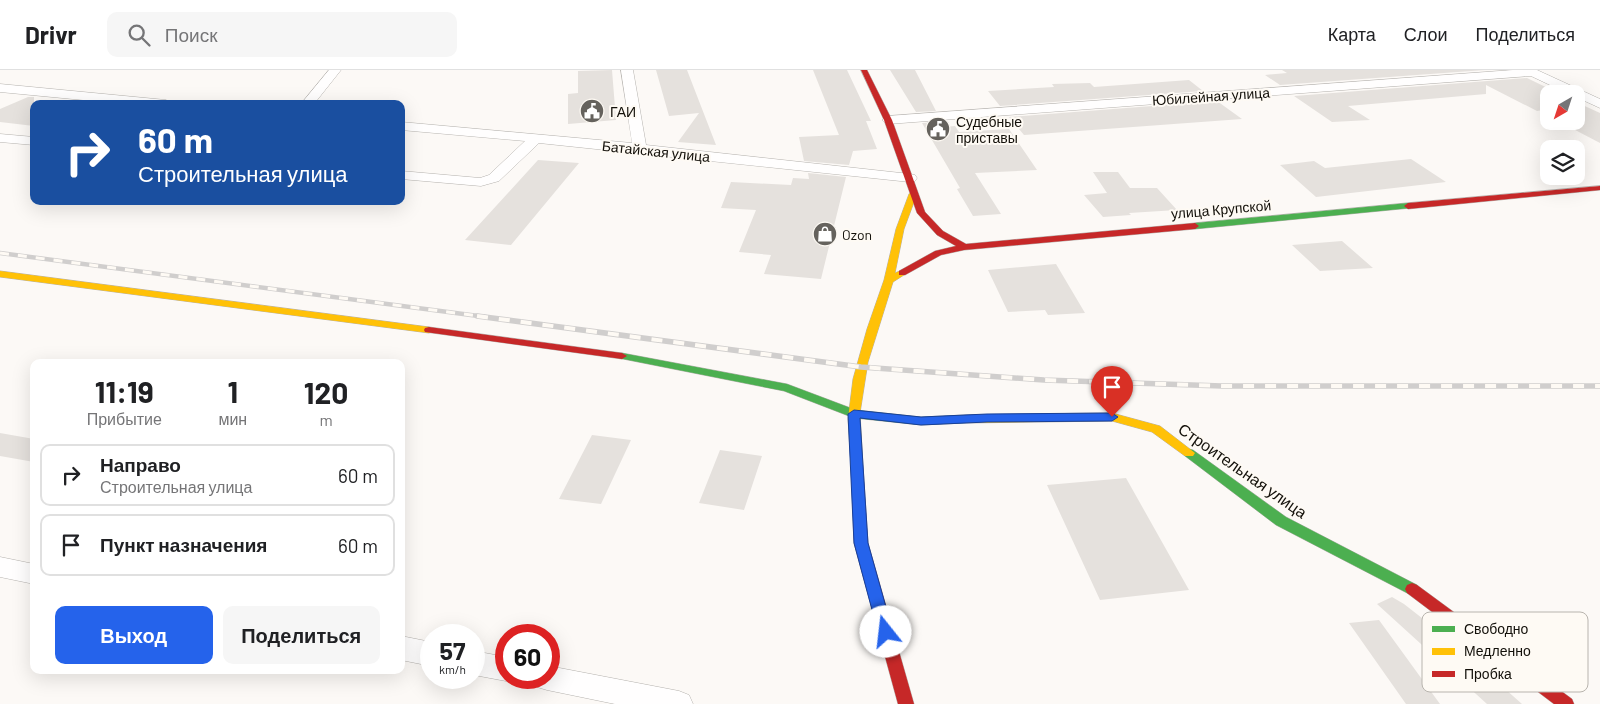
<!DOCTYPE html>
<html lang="ru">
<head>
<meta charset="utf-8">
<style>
	:root { --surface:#fff; --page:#f6f6f6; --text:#202124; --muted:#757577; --line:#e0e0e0; --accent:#2563eb }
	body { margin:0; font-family:Barlow,sans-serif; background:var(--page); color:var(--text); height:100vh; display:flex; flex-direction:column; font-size:19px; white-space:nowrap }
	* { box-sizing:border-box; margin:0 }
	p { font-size:16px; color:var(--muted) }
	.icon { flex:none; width:28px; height:28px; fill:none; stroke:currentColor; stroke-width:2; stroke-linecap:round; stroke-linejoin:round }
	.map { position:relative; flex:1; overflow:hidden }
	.sheet { position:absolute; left:30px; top:289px; width:375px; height:315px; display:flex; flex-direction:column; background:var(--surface); border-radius:10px; box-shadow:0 5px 20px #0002 }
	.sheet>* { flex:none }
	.guide { position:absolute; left:30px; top:30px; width:375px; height:105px; border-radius:10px; box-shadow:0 5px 20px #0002; background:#1a4fa0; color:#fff; overflow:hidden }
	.needle { width:32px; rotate:219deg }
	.controls { position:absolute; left:1540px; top:15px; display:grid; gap:10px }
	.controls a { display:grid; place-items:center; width:45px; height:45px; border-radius:10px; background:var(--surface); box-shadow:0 5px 20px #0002; font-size:25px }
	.speed { position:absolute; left:420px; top:554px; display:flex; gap:10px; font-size:25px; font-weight:700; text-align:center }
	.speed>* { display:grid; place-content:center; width:65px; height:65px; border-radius:50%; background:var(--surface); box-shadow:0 5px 20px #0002; line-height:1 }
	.speed small { font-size:12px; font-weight:400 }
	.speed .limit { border:8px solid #d22; background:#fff; color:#111 }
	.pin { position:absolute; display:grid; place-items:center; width:42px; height:42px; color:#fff; margin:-51px -21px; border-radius:50% 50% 50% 0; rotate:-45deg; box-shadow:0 0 5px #0007 }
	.pin .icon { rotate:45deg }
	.me { position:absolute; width:55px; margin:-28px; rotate:344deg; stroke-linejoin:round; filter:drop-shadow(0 0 4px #0008) }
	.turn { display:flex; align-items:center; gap:18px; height:105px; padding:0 25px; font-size:22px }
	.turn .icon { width:65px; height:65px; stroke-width:2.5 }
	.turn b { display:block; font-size:35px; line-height:42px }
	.eta { display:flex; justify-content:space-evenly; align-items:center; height:85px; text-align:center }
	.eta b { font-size:30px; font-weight:700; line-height:35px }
	.action { display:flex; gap:10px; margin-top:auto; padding:10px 25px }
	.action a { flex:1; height:58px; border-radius:10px; background:var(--accent); color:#fff; font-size:20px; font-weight:700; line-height:58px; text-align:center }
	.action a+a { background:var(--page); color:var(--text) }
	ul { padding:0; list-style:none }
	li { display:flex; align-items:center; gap:15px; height:62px; margin:0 10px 8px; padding:0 15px; border:2px solid var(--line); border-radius:10px }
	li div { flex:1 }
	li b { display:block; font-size:19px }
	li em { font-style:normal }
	header { display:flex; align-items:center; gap:30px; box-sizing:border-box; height:70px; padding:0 25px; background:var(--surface); border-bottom:1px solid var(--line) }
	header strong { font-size:24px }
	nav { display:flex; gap:28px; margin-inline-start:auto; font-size:18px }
	.search { width:350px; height:45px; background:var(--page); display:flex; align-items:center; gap:12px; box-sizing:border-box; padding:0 18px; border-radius:10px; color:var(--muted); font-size:19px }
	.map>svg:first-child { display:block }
	.building { fill:#e5e1dd }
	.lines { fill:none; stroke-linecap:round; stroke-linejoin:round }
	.street-casing { stroke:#b5b2ae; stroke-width:1 }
	.fast-casing { stroke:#b5b2ae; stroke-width:1 }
	.slow-casing { stroke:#b5b2ae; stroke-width:1 }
	.jam-casing { stroke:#b5b2ae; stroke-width:1 }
	.street { fill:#fffefe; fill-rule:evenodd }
	.fast { fill:#4caf50; fill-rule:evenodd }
	.slow { fill:#ffc107; fill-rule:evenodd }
	.jam { fill:#c62828; fill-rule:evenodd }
	.rail-far1-casing { stroke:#d0cecd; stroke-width:4.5 }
	.rail-casing { stroke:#d0cecd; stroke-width:5.5 }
	.rail-far1 { stroke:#fefaf4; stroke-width:3; stroke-dasharray:9; stroke-linecap:butt }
	.rail { stroke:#fefaf4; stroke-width:4; stroke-dasharray:11; stroke-linecap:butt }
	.route { fill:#2563eb; stroke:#184099 }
	.labels { text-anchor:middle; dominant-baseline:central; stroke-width:4; stroke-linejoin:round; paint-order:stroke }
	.far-street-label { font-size:14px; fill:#13100a; stroke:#fefaf4 }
	.far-poi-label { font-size:14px; fill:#13100a; stroke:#fefaf4; text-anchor:start }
	.street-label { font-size:16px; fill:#13100a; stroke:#fefaf4 }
	.key { fill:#fefaf4; stroke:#b8b4ae; stroke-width:1 }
	.key-label { font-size:14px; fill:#13100a }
</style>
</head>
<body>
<header>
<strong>Drivr</strong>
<div class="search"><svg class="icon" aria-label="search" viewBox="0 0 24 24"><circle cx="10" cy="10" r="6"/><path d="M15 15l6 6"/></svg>Поиск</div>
<nav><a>Карта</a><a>Слои</a><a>Поделиться</a></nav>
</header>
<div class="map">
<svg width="1600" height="634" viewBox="0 0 1600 634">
	<rect width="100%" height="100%" fill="#fcf9f6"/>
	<path class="building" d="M612 0 616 50 568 54V24L578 23V1Z
		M656 0H687L716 75 678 72 699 43 669 46Z
		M813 0H847L871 51H866L877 79 853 81 849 95 804 91 799 67 839 65Z
		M890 0H915L936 41 916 42Z
		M1282 0H1485L1280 15 1265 5 1287 3Z
		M1527 8 1560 24H1549V47L1544 44 1543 40 1537 41 1486 15V24L1348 36 1370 50 1332 52 1294 26Z
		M1189 10 1203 21 1000 36 988 21 1054 17 1052 14 1090 13 1094 17Z
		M28 27H34V56L0 52V39Z
		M1217 31 1242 49 1024 65 1009 47Z
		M1576 32 1600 43V73L1558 51H1576Z
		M942 52 944 57 955 56 959 62 1009 59 1037 100 975 103 1001 144 973 146 957 119 960 118 922 53Z
		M1411 89 1446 112 1316 127 1280 95 1314 91 1325 98Z
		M538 90 579 93 511 175 465 170Z
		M1093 102H1118L1130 118H1157L1177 140 1129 143 1131 145 1103 147 1084 125 1107 123Z
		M808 103 846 107 821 209 764 204 771 185 739 182 756 140 721 138 731 112 791 115 793 108 809 109Z
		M1342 171 1373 198 1320 201 1292 175Z
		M1056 194 1085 243 1048 245 1045 240 1008 242 988 200Z
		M0 363 34 369V392L0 386Z
		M592 365 631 370 601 434 559 429Z
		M720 380 762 386 744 440 699 433Z
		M1126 408 1189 520 1100 530 1047 415Z
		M1392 527 1404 534 1450 570 1522 634H1487L1377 534Z
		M1379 550 1440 634H1406L1349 553Z"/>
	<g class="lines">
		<g class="street-casing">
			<path id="street" d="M329 0H341L314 34H301Z
				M621 0H633L646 75 910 104 915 105 917 108 915 111 910 112 539 73 499 111 481 116 401 109V101L480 108 489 105 525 71 401 60V52L632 73Z
				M1513 0H1537L1600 29V38L1576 27V24H1569L1531 6 888 54 882 50 888 46Z
				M0 14 166 30 172 34H125L0 22Z
				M0 64 34 67V75L0 72Z
				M0 487 34 494V514L0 507Z
				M401 566 431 572V596L401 590Z
				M474 581 506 587V608H516L506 611 474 605Z
				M549 596 679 621 689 625 693 634H615L547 620 537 617 533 608H549Z"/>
		</g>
		<g class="fast-casing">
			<path id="fast" d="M1408 133 1411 134V138L1195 159 1191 156 1195 153Z
				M622 283 787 314 856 340 921 347 965 345 971 349 965 353 921 355 854 348 784 321 618 288 617 286 618 284Z
				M1189 379 1193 380 1286 447 1417 515 1419 519 1417 523 1412 525 1407 523 1276 455 1185 386 1183 383 1185 380Z"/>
		</g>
		<g class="slow-casing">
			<path id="slow" d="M913 121 917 124 904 159 895 203 902 200 907 203 893 212 868 292 860 343 863 396 861 399H853L851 396 848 349 853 309 867 259 884 210 896 159 909 124Z
				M0 201 429 257 434 260 429 263 0 207Z
				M1112 343 1160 356 1195 383 1193 386H1185L1152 362 1112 351 965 353 959 349 965 345Z"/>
		</g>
		<g class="jam-casing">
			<path id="jam" d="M861 0H867L892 50 925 142 943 161 966 174 1195 153 1199 156 1195 159 964 180 941 185 905 205H899V201L935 181 956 176 937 165 917 143 884 50Z
				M1600 116V120L1408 139 1404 136 1408 133Z
				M429 257 622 283 627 286 622 289 425 262 424 260 425 258Z
				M857 392 861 393 863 396 868 473 914 634H898L854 473 851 396 853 393Z
				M1412 513 1417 515 1572 629 1574 634H1554L1407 523 1405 519 1407 515Z"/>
		</g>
		<use href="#street" class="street"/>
		<use href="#fast" class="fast"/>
		<use href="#slow" class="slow"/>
		<use href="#jam" class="jam"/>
		<g class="rail-far1-casing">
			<path id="rail-far1" d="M0 183 486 247"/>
		</g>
		<g class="rail-casing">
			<path id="rail" d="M477 246 861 297 1044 310 1222 316H1600"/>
		</g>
		<use href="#rail-far1" class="rail-far1"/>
		<use href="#rail" class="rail"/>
	</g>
	<path class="route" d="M854 340 921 347 987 344 1112 343 1118 347 1112 351 987 352 921 355 860 348 868 473 893 562 891 567 886 569 880 567 878 562 854 473 848 344Z"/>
	<defs>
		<g id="civic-disc" transform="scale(1.25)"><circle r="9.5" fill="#65625d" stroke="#fefaf4"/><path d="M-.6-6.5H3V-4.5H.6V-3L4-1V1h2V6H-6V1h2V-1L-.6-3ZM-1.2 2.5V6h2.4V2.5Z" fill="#fff"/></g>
		<g id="shop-disc" transform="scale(1.25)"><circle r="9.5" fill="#65625d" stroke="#fefaf4"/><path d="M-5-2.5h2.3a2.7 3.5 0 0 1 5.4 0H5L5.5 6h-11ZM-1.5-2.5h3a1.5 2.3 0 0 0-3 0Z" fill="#fff"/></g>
	</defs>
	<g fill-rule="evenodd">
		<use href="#civic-disc" x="592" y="41"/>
		<use href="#civic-disc" x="938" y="59"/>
		<use href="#shop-disc" x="825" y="164"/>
	</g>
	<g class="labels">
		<g class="far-street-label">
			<text transform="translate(1211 26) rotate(-4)">Юбилейная улица</text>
			<text transform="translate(656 81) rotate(6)">Батайская улица</text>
			<text transform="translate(1221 139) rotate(-5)">улица Крупской</text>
		</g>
		<g class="far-poi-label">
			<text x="610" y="41">ГАИ</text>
			<text x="956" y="51">Судебные<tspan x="956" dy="16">приставы</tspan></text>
			<text x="842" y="164">Ozon</text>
		</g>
		<g class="street-label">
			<text transform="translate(1243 400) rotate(35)">Строительная улица</text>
		</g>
	</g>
	<rect x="1422" y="542" width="166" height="80" rx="8" class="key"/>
	<rect x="1432" y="556" width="23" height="6" fill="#4caf50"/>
	<rect x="1432" y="578" width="23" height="7" fill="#ffc107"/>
	<rect x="1432" y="601" width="23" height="6" fill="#c62828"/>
	<g class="key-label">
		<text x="1464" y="564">Свободно</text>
		<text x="1464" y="586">Медленно</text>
		<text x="1464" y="609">Пробка</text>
	</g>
</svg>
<div class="controls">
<a><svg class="needle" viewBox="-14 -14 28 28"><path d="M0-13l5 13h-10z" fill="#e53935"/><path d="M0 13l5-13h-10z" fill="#757577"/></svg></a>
<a><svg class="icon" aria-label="layers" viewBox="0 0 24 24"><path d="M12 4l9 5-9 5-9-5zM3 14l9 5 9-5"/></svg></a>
</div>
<div class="speed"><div>57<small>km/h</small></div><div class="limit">60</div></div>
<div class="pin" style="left:1112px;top:347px;background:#d93025"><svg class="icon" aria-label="arrive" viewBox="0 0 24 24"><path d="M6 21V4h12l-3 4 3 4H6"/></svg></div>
<svg class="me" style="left:886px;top:562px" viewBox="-20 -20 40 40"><circle r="19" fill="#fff"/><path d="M0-13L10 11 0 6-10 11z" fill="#2563eb"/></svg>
<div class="guide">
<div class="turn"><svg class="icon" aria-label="right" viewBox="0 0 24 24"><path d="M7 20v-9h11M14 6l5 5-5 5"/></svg><div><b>60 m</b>Строительная улица</div></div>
</div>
<section class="sheet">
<div class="eta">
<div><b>11:19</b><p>Прибытие</p></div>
<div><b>1</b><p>мин</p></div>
<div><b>120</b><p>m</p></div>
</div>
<ul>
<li><svg class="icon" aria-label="right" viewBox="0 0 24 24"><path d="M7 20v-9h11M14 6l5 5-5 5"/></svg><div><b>Направо</b><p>Строительная улица</p></div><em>60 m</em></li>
<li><svg class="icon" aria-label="arrive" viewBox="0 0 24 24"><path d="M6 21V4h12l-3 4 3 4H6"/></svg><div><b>Пункт назначения</b></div><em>60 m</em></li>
</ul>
<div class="action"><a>Выход</a><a>Поделиться</a></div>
</section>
</div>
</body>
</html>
